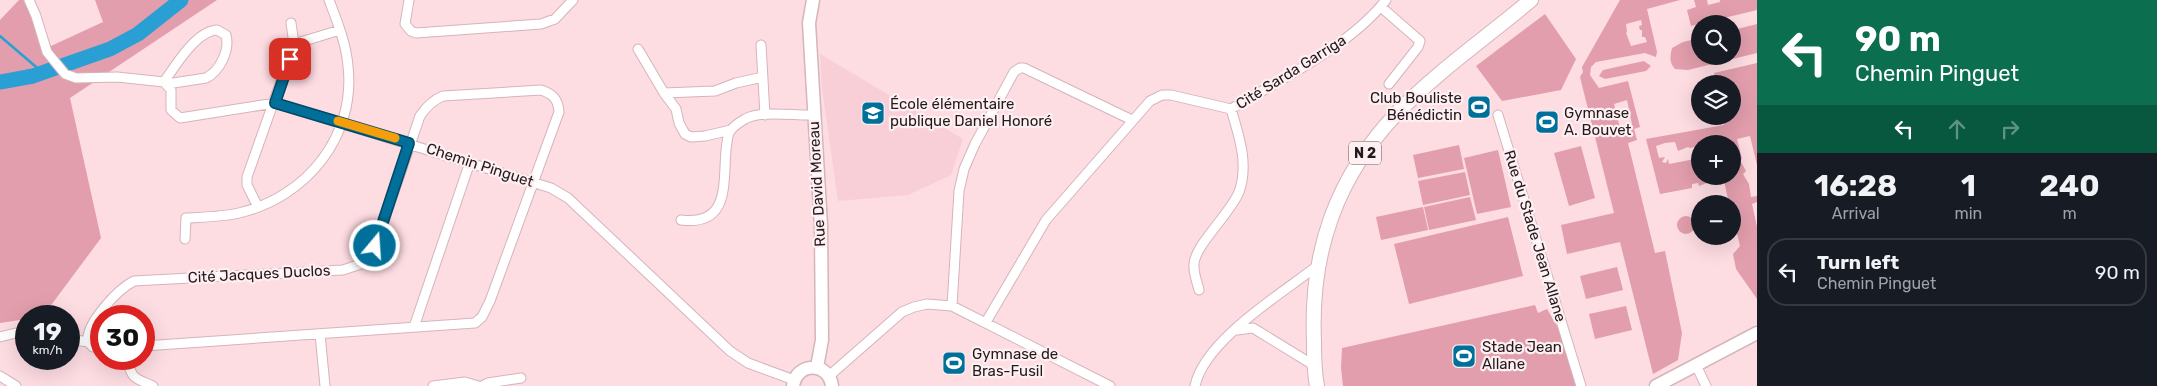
<!DOCTYPE html>
<html lang="en">
<head>
<meta charset="utf-8">
<style>
	:root { --surface:#171b24; --page:#242831; --text:#f1f3f6; --muted:#9ea1a6; --line:#363941 }
	body { margin:0; font-family:Rubik,sans-serif; background:var(--page); color:var(--text); height:100vh; display:flex; flex-direction:column; font-size:19px; white-space:nowrap }
	* { box-sizing:border-box; margin:0 }
	p { font-size:16px; color:var(--muted) }
	.icon { flex:none; width:28px; height:28px; fill:none; stroke:currentColor; stroke-width:2; stroke-linecap:round; stroke-linejoin:round }
	.map { position:relative; flex:1; overflow:hidden }
	.drawer { display:flex; flex-direction:column; background:var(--surface); width:400px }
	.drawer>* { flex:none }
	.guide { background:#0b6e4f; color:#fff; overflow:hidden }
	.tools { position:absolute; left:1691px; top:15px; display:grid; gap:10px }
	.tools a { display:grid; place-items:center; width:50px; height:50px; border-radius:50%; background:var(--surface); box-shadow:0 5px 20px #0002; font-size:25px }
	.speed { position:absolute; left:15px; top:305px; display:flex; gap:10px; font-size:25px; font-weight:700; text-align:center }
	.speed>* { display:grid; place-content:center; width:65px; height:65px; border-radius:50%; background:var(--surface); box-shadow:0 5px 20px #0002; line-height:1 }
	.speed small { font-size:12px; font-weight:400 }
	.speed .limit { border:8px solid #d22; background:#fff; color:#111 }
	.pin { position:absolute; display:grid; place-items:center; width:42px; height:42px; color:#fff; margin:-21px; border-radius:10px; box-shadow:0 2px 8px #0006 }
	.me { position:absolute; width:55px; margin:-28px; rotate:18deg; stroke-linejoin:round; filter:drop-shadow(0 0 4px #0008) }
	.turn { display:flex; align-items:center; gap:18px; height:105px; padding:0 15px; font-size:22px }
	.turn .icon { width:65px; height:65px; stroke-width:2.5 }
	.turn b { display:block; font-size:35px; line-height:42px }
	.lanes { display:flex; align-items:center; height:48px; padding:0 15px; background:#0003; justify-content:center; gap:25px; direction:ltr }
	.lanes .off { opacity:.35 }
	.eta { display:flex; justify-content:space-evenly; align-items:center; height:85px; text-align:center }
	.eta b { font-size:30px; font-weight:700; line-height:35px }
	ul { padding:0; list-style:none }
	li { display:flex; align-items:center; gap:15px; height:68px; margin:0 10px 8px; padding:0 5px; border:2px solid var(--line); border-radius:20px }
	li div { flex:1 }
	li b { display:block; font-size:19px }
	li em { font-style:normal }
	main { display:flex; flex:1; min-height:0 }
	.map>svg:first-child { display:block }
	.built { fill:#f8cfd6 }
	.green { fill:#e29eac; fill-rule:evenodd }
	.lines { fill:none; stroke-linecap:round; stroke-linejoin:round }
	.stream { stroke:#2a9fd4; stroke-width:2.5 }
	.river { stroke:#2a9fd4; stroke-width:15 }
	.street-casing { stroke:#d4b5bb; stroke-width:11 }
	.secondary-casing { stroke:#d4b5bb; stroke-width:15 }
	.primary-casing { stroke:#d4b5bb; stroke-width:16 }
	.street { stroke:#fff; stroke-width:9 }
	.secondary { stroke:#fff; stroke-width:12 }
	.primary { stroke:#fff; stroke-width:14 }
	.route-casing { stroke:#004965; stroke-width:12 }
	.route { stroke:#00709b; stroke-width:9 }
	.slow { stroke:#f59e0b; stroke-width:9 }
	.labels { text-anchor:middle; dominant-baseline:central; stroke-width:4.5; stroke-linejoin:round; paint-order:stroke }
	.shield { fill:#fdeff2; stroke:#65595c; stroke-width:1 }
	.shield-label { font-size:14px; font-weight:bold; fill:#24191b }
	.street-label { font-size:15px; fill:#24191b; stroke:#fdeff2 }
	.poi-label { font-size:15px; fill:#24191b; stroke:#fdeff2; text-anchor:start }
</style>
</head>
<body>
<main>
<div class="map">
<svg width="1757" height="386" viewBox="0 0 1757 386">
	<rect width="100%" height="100%" fill="#fddce2"/>
	<path class="built" d="M820 54 963 139 951 175 908 195 838 201 822 88Z"/>
	<path class="green" d="M19 0H24L51 46 103 22 95 0H217L70 98 101 238 43 316H26V319L0 323V20Z
		M1620 0H1680L1647 9 1657 52 1656 57 1645 53 1596 62 1591 67 1590 75 1599 88 1628 81 1640 127 1634 129 1637 140 1628 143 1655 253 1665 251 1682 333 1678 360 1653 374 1620 242 1567 254 1561 225 1614 213 1580 77 1583 72 1582 67ZM1641 20 1642 25 1639 26 1640 30H1642V37H1645L1647 42 1631 46 1626 33 1627 32 1626 24ZM1627 100 1633 129 1621 132 1614 104Z
		M1694 0H1707L1708 5 1720 2V0H1757V10L1691 26 1687 10 1696 7Z
		M1545 14 1576 59 1561 90 1502 101 1476 66Z
		M1757 24V53L1688 70 1675 69C1669 62 1670 57 1672 48L1683 42 1700 38V56H1732L1733 30Z
		M1644 61 1651 66 1646 71 1605 79 1599 76 1603 70Z
		M1757 63V165L1750 136 1737 139 1742 159 1740 160 1746 171 1743 174 1749 184 1751 197 1757 196V202L1752 204 1757 227V299L1736 269 1733 254 1740 246 1733 217 1732 204H1729L1723 176H1732V144H1700V146L1690 148 1688 147 1678 151 1675 142 1665 143 1656 146 1659 158 1665 157 1662 162 1666 163 1668 159 1669 164 1700 158V176H1711L1712 181 1699 186 1698 183 1692 184V188L1660 194 1646 139 1724 125 1722 116H1732V84H1716L1714 73Z
		M1459 145 1464 169 1418 178 1413 155Z
		M1581 146 1595 198 1569 206 1554 153Z
		M1498 150 1511 207 1477 214 1464 158Z
		M1465 172 1470 195 1423 205 1418 181Z
		M1470 197 1476 220 1429 230 1424 207Z
		M1423 207 1428 230 1381 240 1376 217Z
		M1677 225a9 9 0 1 1 18 0a9 9 0 1 1-18 0Z
		M1508 217 1523 276 1409 304 1394 244Z
		M1617 267 1623 290 1586 299 1580 276Z
		M1535 305 1538 313 1547 309 1561 333 1576 386H1343L1341 368 1342 348Z
		M1626 306 1632 330 1595 339 1589 314Z"/>
	<g class="lines">
		<path class="stream" d="M0 36 42 72"/>
		<path class="river" d="M0 82 33 76 110 49 138 34 181 0"/>
		<g class="street-casing">
			<path id="street" d="M29 0 36 16 47 52 65 74 76 78 117 77 164 82 171 90V110L180 118 275 103 551 188 568 198 730 351 748 363 794 380
				M409 0 405 24 411 31 416 33 541 24 555 19 573 0
				M1381 7 1420 41 1418 47 1389 84
				M294 44 340 30
				M761 45 765 115
				M638 49 664 93 676 109 679 123 685 134 691 137 705 136 731 130
				M164 82C175 66 196 31 217 30L226 35C230 50 220 71 206 78L167 84
				M664 93 715 91 736 83 763 77
				M1498 115 1581 386
				M258 207 247 185V177L294 44 291 23
				M681 220C730 226 723 184 726 150 727 144 727 136 730 131 733 127 740 122 745 119 762 110 795 116 814 115
				M185 239 186 218C203 217 222 217 239 213 307 197 356 136 348 66 346 43 337 21 329 0
				M1199 290C1197 282 1193 272 1194 264 1195 245 1230 214 1239 192 1249 164 1239 136 1231 109
				M952 306 959 191 964 169 975 144 1014 72 1020 68H1024L1132 120
				M986 322 1046 220 1150 101 1162 95H1171L1231 109C1281 79 1350 46 1386 0
				M414 327 470 162
				M1237 330 1253 328 1315 366
				M320 334 325 386
				M0 337 16 333 26 334
				M69 339 88 342 93 347 101 349
				M88 342C85 324 118 289 134 281L343 270 364 263 375 247 420 116C426 107 433 100 443 96L541 90C553 94 558 99 559 112L490 301 482 317 475 323 144 346
				M127 359C132 380 135 378 153 386
				M1696 365 1706 386
				M0 376 16 386
				M829 376 902 312 914 307 927 304 952 306 1110 386
				M433 386 465 382 478 386
				M482 386 488 383 521 378
				M1195 386C1204 341 1281 294 1317 266"/>
		</g>
		<g class="secondary-casing">
			<path id="secondary" d="M813 0 809 23 821 226 822 340 817 367
				M793 386C796 362 829 361 832 386
				M1656 386 1757 333"/>
		</g>
		<g class="primary-casing">
			<path id="primary" d="M1317 386C1314 371 1314 356 1314 341 1310 252 1336 177 1398 112 1438 71 1487 37 1531 0"/>
		</g>
		<use href="#street" class="street"/>
		<use href="#secondary" class="secondary"/>
		<use href="#primary" class="primary"/>
	</g>
	<g class="lines">
		<g class="route-casing">
			<path id="route" d="M290 59 275 103 409 143 375 246"/>
		</g>
		<use href="#route" class="route"/>
		<path class="slow" d="M338 121 395 138"/>
	</g>
	<defs>
		<g id="stadium-square" transform="scale(1.25)"><rect x="-9" y="-9" width="18" height="18" rx="4" fill="#00709b" stroke="#fdeff2"/><path d="M0-5a6.5 5 0 1 0 0 10a6.5 5 0 1 0 0-10ZM-3.5-1.8h7v3.6h-7Z" fill="#fff"/></g>
		<g id="school-square" transform="scale(1.25)"><rect x="-9" y="-9" width="18" height="18" rx="4" fill="#00709b" stroke="#fdeff2"/><path d="M0-5L7-2L0 1L-7-2ZM-4 1L0 2.5L4 1V4Q0 6-4 4Z" fill="#fff"/></g>
	</defs>
	<g fill-rule="evenodd">
		<use href="#stadium-square" x="1479" y="107"/>
		<use href="#school-square" x="873" y="113"/>
		<use href="#stadium-square" x="1547" y="122"/>
		<use href="#stadium-square" x="1464" y="356"/>
		<use href="#stadium-square" x="954" y="363"/>
	</g>
	<g class="labels">
		<rect class="shield" x="1349" y="141.5" width="32" height="23" rx="4"/>
		<g class="shield-label">
			<text x="1365" y="153">N 2</text>
		</g>
		<g class="street-label">
			<text transform="translate(1291 72) rotate(-32)">Cité Sarda Garriga</text>
			<text transform="translate(480 165) rotate(18)">Chemin Pinguet</text>
			<text transform="translate(817 184) rotate(-93)">Rue David Moreau</text>
			<text transform="translate(1535 236) rotate(73)">Rue du Stade Jean Allane</text>
			<text transform="translate(259 274) rotate(-3)">Cité Jacques Duclos</text>
		</g>
		<g class="poi-label">
			<text x="1462" y="98" text-anchor="end">Club Bouliste<tspan x="1462" dy="17">Bénédictin</tspan></text>
			<text x="890" y="104">École élémentaire<tspan x="890" dy="17">publique Daniel Honoré</tspan></text>
			<text x="1564" y="113">Gymnase<tspan x="1564" dy="17">A. Bouvet</tspan></text>
			<text x="1482" y="347">Stade Jean<tspan x="1482" dy="17">Allane</tspan></text>
			<text x="972" y="354">Gymnase de<tspan x="972" dy="17">Bras-Fusil</tspan></text>
		</g>
	</g>
</svg>
<div class="tools">
<a><svg class="icon" aria-label="search" viewBox="0 0 24 24"><circle cx="10" cy="10" r="6"/><path d="M15 15l6 6"/></svg></a>
<a><svg class="icon" aria-label="layers" viewBox="0 0 24 24"><path d="M12 4l9 5-9 5-9-5zM3 14l9 5 9-5"/></svg></a>
<a>+</a>
<a>−</a>
</div>
<div class="speed"><div>19<small>km/h</small></div><div class="limit">30</div></div>
<div class="pin" style="left:290px;top:59px;background:#d93025"><svg class="icon" aria-label="arrive" viewBox="0 0 24 24"><path d="M6 21V4h12l-3 4 3 4H6"/></svg></div>
<svg class="me" style="left:375px;top:246px" viewBox="-20 -20 40 40"><circle r="17" fill="#00709b" stroke="#fff" stroke-width="3"/><path d="M0-11L8 9 0 5-8 9z" fill="#fff"/></svg>
</div>
<section class="drawer">
<div class="guide">
<div class="turn"><svg class="icon" aria-label="left" viewBox="0 0 24 24"><path d="M17 20v-9H6M10 6l-5 5 5 5"/></svg><div><b>90 m</b>Chemin Pinguet</div></div>
<div class="lanes"><svg class="icon" aria-label="left" viewBox="0 0 24 24"><path d="M17 20v-9H6M10 6l-5 5 5 5"/></svg><svg class="icon off" aria-label="ahead" viewBox="0 0 24 24"><path d="M12 20V5M6 11l6-6 6 6"/></svg><svg class="icon off" aria-label="right" viewBox="0 0 24 24"><path d="M7 20v-9h11M14 6l5 5-5 5"/></svg></div>
</div>
<div class="eta">
<div><b>16:28</b><p>Arrival</p></div>
<div><b>1</b><p>min</p></div>
<div><b>240</b><p>m</p></div>
</div>
<ul>
<li><svg class="icon" aria-label="left" viewBox="0 0 24 24"><path d="M17 20v-9H6M10 6l-5 5 5 5"/></svg><div><b>Turn left</b><p>Chemin Pinguet</p></div><em>90 m</em></li>
</ul>
</section>
</main>
</body>
</html>
